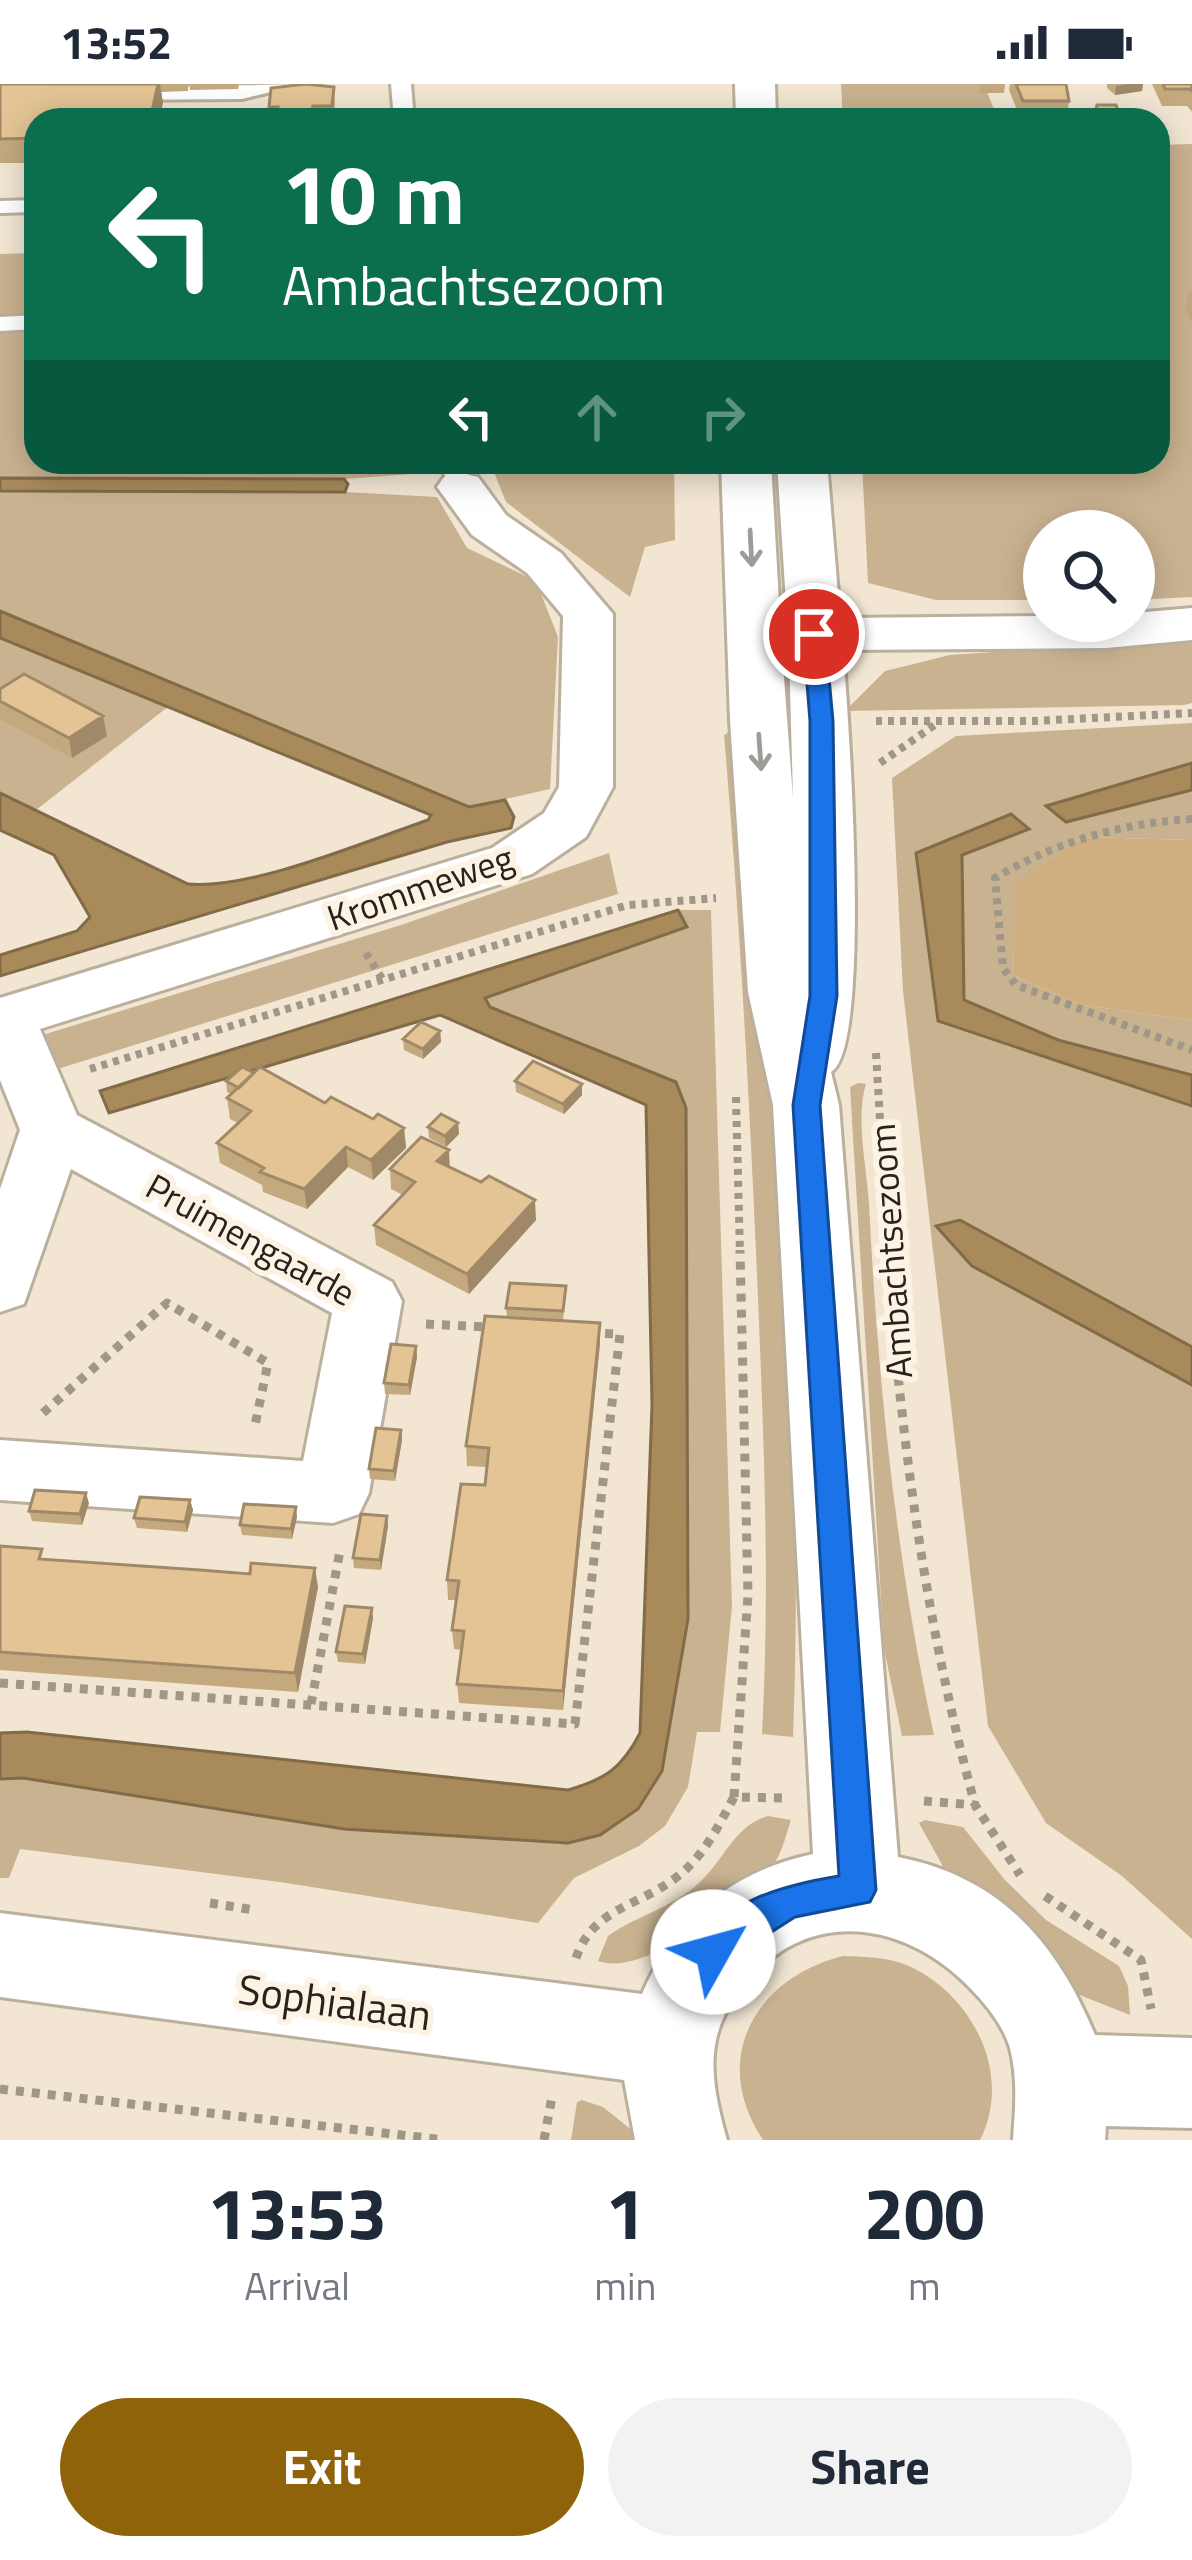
<!DOCTYPE html>
<html lang="en">
<head>
<meta charset="utf-8">
<style>
	:root { --surface:#fff; --page:#f2f2f3; --text:#1f2937; --muted:#747a83; --accent:#8f630a }
	body { margin:0; font-family:"Titillium Web",sans-serif; background:var(--page); color:var(--text); height:100vh; display:flex; flex-direction:column; font-size:45px; white-space:nowrap }
	* { box-sizing:border-box; margin:0 }
	p { font-size:39px; color:var(--muted) }
	.icon { flex:none; width:66px; height:66px; fill:none; stroke:currentColor; stroke-width:2; stroke-linecap:round; stroke-linejoin:round }
	.map { position:relative; height:2056px; overflow:hidden }
	.details { display:flex; flex-direction:column; background:var(--surface); flex:1 }
	.details>* { flex:none }
	.banner { position:absolute; left:24px; top:24px; width:1146px; height:366px; border-radius:36px; box-shadow:0 6px 30px #0003; background:#0b6e4f; color:#fff; overflow:hidden }
	.tools { position:absolute; left:1023px; top:426px; display:grid; gap:24px }
	.tools a { display:grid; place-items:center; width:132px; height:132px; border-radius:50%; background:var(--surface); box-shadow:0 6px 30px #0003; font-size:60px }
	.pin { position:absolute; display:grid; place-items:center; width:102px; height:102px; color:#fff; margin:-51px; border:6px solid #fff; border-radius:50%; box-shadow:0 3px 12px #0007 }
	.me { position:absolute; width:132px; margin:-66px; rotate:52deg; stroke-linejoin:round; filter:drop-shadow(0 0 9px #0008) }
	.turn { display:flex; align-items:center; gap:42px; height:252px; padding:0 60px; font-size:54px }
	.turn .icon { width:156px; height:156px; stroke-width:2.5 }
	.turn b { display:block; font-size:84px; line-height:102px }
	.lanes { display:flex; align-items:center; height:114px; padding:0 60px; background:#0003; justify-content:center; gap:60px; direction:ltr }
	.lanes .off { opacity:.35 }
	.eta { display:flex; justify-content:space-evenly; align-items:center; height:204px; text-align:center }
	.eta b { font-size:72px; font-weight:700; line-height:84px }
	.primary-button { display:flex; gap:24px; margin-top:auto; padding:24px 60px }
	.primary-button a { flex:1; height:138px; border-radius:72px; background:var(--accent); color:#fff; font-size:48px; font-weight:700; line-height:138px; text-align:center }
	.primary-button a+a { background:var(--page); color:var(--text) }
	.status { display:flex; justify-content:space-between; align-items:center; height:84px; padding:0 60px; background:var(--surface); direction:ltr }
	.status svg { height:33px; fill:currentColor }
	.map>svg:first-child { display:block }
	.green { fill:#c9b290 }
	.forest { fill:#cfaf80 }
	.water { fill:#a88a5b; stroke:#816b48; stroke-width:3 }
	.lines { fill:none; stroke-linecap:round; stroke-linejoin:round }
	.service-casing { stroke:#bbaf9d; stroke-width:6 }
	.minor-casing { stroke:#bbaf9d; stroke-width:6 }
	.tertiary-casing { stroke:#bbaf9d; stroke-width:6 }
	.path-far1 { stroke:#a09789; stroke-width:8; stroke-dasharray:6 6; stroke-linecap:butt }
	.path { stroke:#a09789; stroke-width:9; stroke-dasharray:8 8; stroke-linecap:butt }
	.service { fill:#fff; fill-rule:evenodd }
	.minor { fill:#fff; fill-rule:evenodd }
	.tertiary { fill:#fff; fill-rule:evenodd }
	.wall { fill:#c4a97f }
	.shaded-wall { fill:#a08968 }
	.building { fill:#e4c494; stroke:#a08968; stroke-width:3 }
	.oneway { stroke:#9e9c99 }
	.route { fill:#1a73e8; stroke:#114b97; stroke-width:3 }
	.labels { text-anchor:middle; dominant-baseline:central; stroke-width:12; stroke-linejoin:round; paint-order:stroke }
	.street-label { font-size:36px; fill:#27231c; stroke:#fdf3e4 }
	.near-street-label { font-size:42px; fill:#27231c; stroke:#fdf3e4 }
</style>
</head>
<body>
<div class="status"><b>13:52</b><svg viewBox="0 0 49 12"><path d="M0 12V9h3v3zM5 12V6h3v6zM10 12V3h3v9zM15 12V0h3v12zM26 1h20v11H26zM47 4h2v5h-2z"/></svg></div>
<div class="map">
<svg width="1192" height="2056" viewBox="0 0 1192 2056">
	<rect width="100%" height="100%" fill="#f2e6d3"/>
	<path class="green" d="M841 0H984L998 36H843Z
		M1192 60V513L1134 516V447H1044V516H936L868 499 862 378H1158V61Z
		M36 169V378H423L426 389 344 395 0 394V170Z
		M490 378H674L675 456 645 463 630 513 506 418Z
		M0 407 345 408 437 413 467 464 536 497 558 553 550 705 470 723 0 527Z
		M0 554 169 622 36 726 0 709Z
		M1192 554V619L1184 621 845 627 885 587 950 571Z
		M1192 639V679L1047 722 1066 738 1192 706V756L1084 753 1016 799 1013 891 1081 921 1192 936V991L1058 956 964 916 962 770 1028 745 1011 730 916 770 939 937 1192 1022V1263L960 1136 936 1142 972 1182 1192 1301V1855L1122 1792 1046 1739 988 1642 903 907 892 694 956 652Z
		M735 644H747C771 980 806 1317 793 1653L762 1650C770 1504 764 1360 758 1214 750 1026 740 838 724 651Z
		M609 769 618 810 0 1003V964L401 841Z
		M678 826H711L732 1522 720 1648H697L688 1703 665 1742 639 1762 574 1794 538 1839 280 1798 20 1765 9 1794H0V1695L23 1694 344 1745 567 1759 600 1751 638 1725 686 1024 490 922 485 913 686 843Z
		M858 999 866 1000C855 1034 867 1084 869 1120 878 1298 896 1476 934 1651L902 1652 884 1564 850 1003Z
		M768 1732 791 1736C785 1754 781 1774 768 1788 737 1819 643 1894 598 1877L608 1852C637 1831 673 1824 700 1798 724 1776 735 1741 768 1732Z
		M925 1736 963 1743 1005 1796 1046 1836 1119 1882 1128 1902 1130 1931 1072 1908 951 1797 919 1739Z
		M843 1872C869 1873 894 1873 917 1886 976 1918 1012 1993 980 2056H763C709 1975 755 1894 843 1872Z
		M582 2016 603 2023 644 2056H571L577 2018Z"/>
	<path class="forest" d="M1084 753 1192 756V936L1081 921 1013 891 1015 799Z"/>
	<path class="water" d="M0 394 344 395 348 400 345 408 0 407Z
		M0 527 469 723 505 716 514 733 511 744 447 758 0 892V871L77 847 90 833 54 771 0 746V709L188 800C251 806 366 757 428 736L431 731 0 554Z
		M1192 679V706L1066 738 1046 722Z
		M1011 730 1029 745 962 771 964 916 1058 956 1192 991V1022L938 937 916 769Z
		M678 826 687 843 485 914 490 923 676 998 686 1024 688 1535 662 1687 638 1725 600 1751 568 1759 344 1745 23 1694 0 1695V1649L27 1648 568 1706C606 1695 622 1684 640 1649L652 1321 646 1021 440 931 109 1029 100 1007Z
		M960 1136 1192 1263V1301L972 1182 936 1142Z"/>
	<g class="lines">
		<g class="service-casing">
			<path id="service" d="M304 0 242 15 116 16 106 10 116 4Z
				M391 0H411L414 36H394Z
				M36 116V128L0 129V117Z
				M36 231V245L0 247V233Z
				M439 378H463L473 403 470 408H452Z"/>
		</g>
		<g class="minor-casing">
			<path id="minor" d="M461 389 478 393 506 431 561 469 613 530V703L586 753 532 790 40 945 77 1031 392 1198 402 1217 369 1409 359 1430 333 1439 0 1416V1356L303 1377 332 1229 71 1085 24 1220 0 1228V1105L20 1046 0 996V914L492 764 544 729 559 703 563 532 527 489 472 451 437 403 444 393Z"/>
		</g>
		<g class="tertiary-casing">
			<path id="tertiary" d="M735 0H775L776 36H736Z
				M721 378H771L780 535H787L777 378H827L840 534 1044 532V537H1134V529L1192 524V556L1106 564 843 566C848 627 873 964 831 988L839 1021 898 1773C1001 1793 1057 1859 1095 1951L1192 1954V2044L1106 2042 1105 2056H1013C1015 2025 1018 1995 1010 1964 1003 1941 986 1920 969 1903 911 1843 822 1823 758 1886 738 1906 722 1928 716 1956 709 1989 718 2024 727 2056H635L624 1996 0 1913V1829L642 1910C674 1835 732 1787 813 1770L773 1021 748 908 730 636ZM782 567H789L793 714Z"/>
		</g>
		<path class="path-far1" d="M876 637H1033L1192 629
			M880 679 939 638
			M1192 735C1122 739 1055 758 995 794L1003 884 1016 901 1192 966
			M366 869 384 898
			M876 969 888 1169
			M90 985 628 821 716 814
			M736 1013 740 1169"/>
		<path class="path" d="M887 1166C901 1355 925 1538 975 1721
			M426 1240 489 1243
			M43 1329 167 1219 268 1279 254 1346
			M0 1599 575 1640 620 1250 594 1249
			M311 1620 340 1467
			M734 1713 748 1511 740 1166
			M924 1717 975 1721 1020 1791
			M1045 1812 1141 1876 1151 1925
			M210 1819 254 1826
			M576 1874C593 1823 641 1822 678 1792 704 1772 719 1741 734 1713L783 1714
			M0 2005 445 2056
			M544 2056 552 2013"/>
		<use href="#service" class="service"/>
		<use href="#minor" class="minor"/>
		<use href="#tertiary" class="tertiary"/>
	</g>
	<path class="wall" d="M0 0H189L188 7 161 8 163 19 36 36V79H0Z
		M190 0H239L238 5 190 6Z
		M980 0H1005L1004 9H979Z
		M1010 0H1066L1069 17 1067 34H1061L1062 36H1007V33H1020L1009 6Z
		M1107 0H1143L1142 7 1115 11 1107 4Z
		M1152 0H1192V28L1187 22H1162Z
		M334 3 335 21 333 36H270L269 23Z
		M1189 206H1192V240L1186 224Z
		M0 605 103 632 107 652 72 674 0 635Z
		M440 947 441 958 423 975 404 966 403 955Z
		M226 997 325 1019 404 1044 406 1064 373 1096 348 1083 307 1125 263 1108 262 1101 220 1079 217 1059 238 1039 230 1035 227 1014 232 1010 227 1008Z
		M515 997 582 1000V1011L564 1030 516 1008Z
		M458 1039 459 1050 446 1063 429 1054 428 1043Z
		M450 1083 536 1136 469 1210 376 1161 374 1141 403 1111 391 1105 390 1085Z
		M566 1202 563 1237 600 1239V1259L563 1626 459 1619 457 1600 462 1566 454 1565 452 1546 456 1516H448L447 1496 485 1401 487 1383 467 1382 466 1362 507 1233 506 1224Z
		M416 1262 417 1273 410 1311 385 1310 384 1299Z
		M401 1346 402 1356 395 1397 370 1395 369 1385Z
		M190 1416 193 1426 187 1448 137 1444 134 1434Z
		M89 1419 82 1441 32 1437 29 1427Z
		M387 1432 388 1442 381 1486 354 1484 353 1474Z
		M297 1433 292 1455 242 1451 240 1441Z
		M0 1462 45 1475 250 1490 318 1503 298 1608 0 1586Z
		M373 1534 365 1580 338 1578 336 1568Z"/>
	<path class="shaded-wall" d="M158 0H160L163 19 159 36H150Z
		M1127 0H1143L1142 7 1115 11 1116 2Z
		M103 632 107 652 72 674 69 654Z
		M440 947 441 958 423 975V965Z
		M582 1000V1011L564 1030 563 1020Z
		M458 1039 459 1050 446 1063 445 1052Z
		M404 1044 406 1064 373 1096 371 1076Z
		M346 1063 348 1083 307 1125 304 1105Z
		M449 1066 450 1086 437 1077Z
		M535 1116 536 1136 469 1210 467 1190Z
		M600 1239V1259L563 1626V1607Z
		M416 1262 417 1273 410 1311 409 1301Z
		M401 1346 402 1356 395 1397 394 1387Z
		M86 1409 89 1419 82 1441 80 1430Z
		M190 1416 193 1426 187 1448 185 1438Z
		M296 1423 297 1433 292 1455 291 1445Z
		M387 1432 388 1442 381 1486 380 1476Z
		M315 1484 318 1503 298 1608 295 1589Z
		M372 1524 373 1534 365 1580 363 1570Z"/>
	<path class="building" d="M0 0H158L150 36H36V54L0 55Z
		M306 0 334 3 332 22H313L311 35H276L278 23H269L271 4Z
		M1016 0H1066L1069 17H1023Z
		M1163 0H1192V7L1190 5H1165Z
		M1097 21H1116L1122 36H1094Z
		M1007 33H1061L1062 36H1008Z
		M24 590 103 632 69 654 0 617V605Z
		M421 938 440 947 423 965 403 955Z
		M533 977 582 1000 563 1020 515 997Z
		M242 983 254 989 239 1004 226 997Z
		M260 983 325 1019 331 1013 373 1035 378 1030 404 1044 371 1076 346 1063 304 1105 260 1088 264 1084 217 1059 251 1027 227 1014Z
		M441 1030 458 1039 445 1052 428 1043Z
		M421 1053 449 1066 437 1077 481 1098 489 1092 535 1116 467 1190 374 1141 415 1098 390 1085Z
		M510 1199 566 1202 563 1227 506 1224Z
		M485 1232 600 1239 563 1607 457 1600 464 1547 452 1546 459 1497 447 1496 461 1400 485 1401 489 1364 466 1362Z
		M391 1260 416 1262 409 1301 384 1299Z
		M376 1344 401 1346 394 1387 369 1385Z
		M35 1406 86 1409 80 1430 29 1427Z
		M140 1413 190 1416 185 1438 134 1434Z
		M244 1420 296 1423 291 1445 240 1441Z
		M361 1430 387 1432 380 1476 353 1474Z
		M0 1462 42 1465 39 1475 200 1486 250 1490 251 1479 315 1484 295 1589 0 1568Z
		M345 1522 372 1524 363 1570 336 1568Z"/>
	<defs><path id="oneway-shaft" d="M-6 0H5M1.5-3L5.5 0L1.5 3" fill="none" stroke-width="1.6" stroke-linecap="round" stroke-linejoin="round" transform="scale(3)"/></defs>
	<g class="oneway">
		<use href="#oneway-shaft" transform="translate(751 464) rotate(87)"/>
		<use href="#oneway-shaft" transform="translate(760 668) rotate(86)"/>
	</g>
	<path class="route" d="M814 543 825 550 833 637 837 912 820 1021 876 1806 870 1818 795 1833 713 1885 701 1880 695 1868C717 1817 790 1800 839 1792L793 1021 810 912V637L803 550Z"/>
	<g class="labels">
		<g class="street-label">
			<text transform="translate(420 803) rotate(-19)">Krommeweg</text>
			<text transform="translate(251 1155) rotate(29)">Pruimengaarde</text>
			<text transform="translate(890 1167) rotate(-94)">Ambachtsezoom</text>
		</g>
		<g class="near-street-label">
			<text transform="translate(335 1917) rotate(8)">Sophialaan</text>
		</g>
	</g>
</svg>
<div class="tools">
<a><svg class="icon" aria-label="search" viewBox="0 0 24 24"><circle cx="10" cy="10" r="6"/><path d="M15 15l6 6"/></svg></a>
</div>
<div class="pin" style="left:814px;top:550px;background:#d93025"><svg class="icon" aria-label="arrive" viewBox="0 0 24 24"><path d="M6 21V4h12l-3 4 3 4H6"/></svg></div>
<svg class="me" style="left:713px;top:1868px" viewBox="-20 -20 40 40"><circle r="19" fill="#fff"/><path d="M0-13L10 11 0 6-10 11z" fill="#1a73e8"/></svg>
<div class="banner">
<div class="turn"><svg class="icon" aria-label="left" viewBox="0 0 24 24"><path d="M17 20v-9H6M10 6l-5 5 5 5"/></svg><div><b>10 m</b>Ambachtsezoom</div></div>
<div class="lanes"><svg class="icon" aria-label="left" viewBox="0 0 24 24"><path d="M17 20v-9H6M10 6l-5 5 5 5"/></svg><svg class="icon off" aria-label="ahead" viewBox="0 0 24 24"><path d="M12 20V5M6 11l6-6 6 6"/></svg><svg class="icon off" aria-label="right" viewBox="0 0 24 24"><path d="M7 20v-9h11M14 6l5 5-5 5"/></svg></div>
</div>
</div>
<section class="details">
<div class="eta">
<div><b>13:53</b><p>Arrival</p></div>
<div><b>1</b><p>min</p></div>
<div><b>200</b><p>m</p></div>
</div>
<div class="primary-button"><a>Exit</a><a>Share</a></div>
</section>
</body>
</html>
